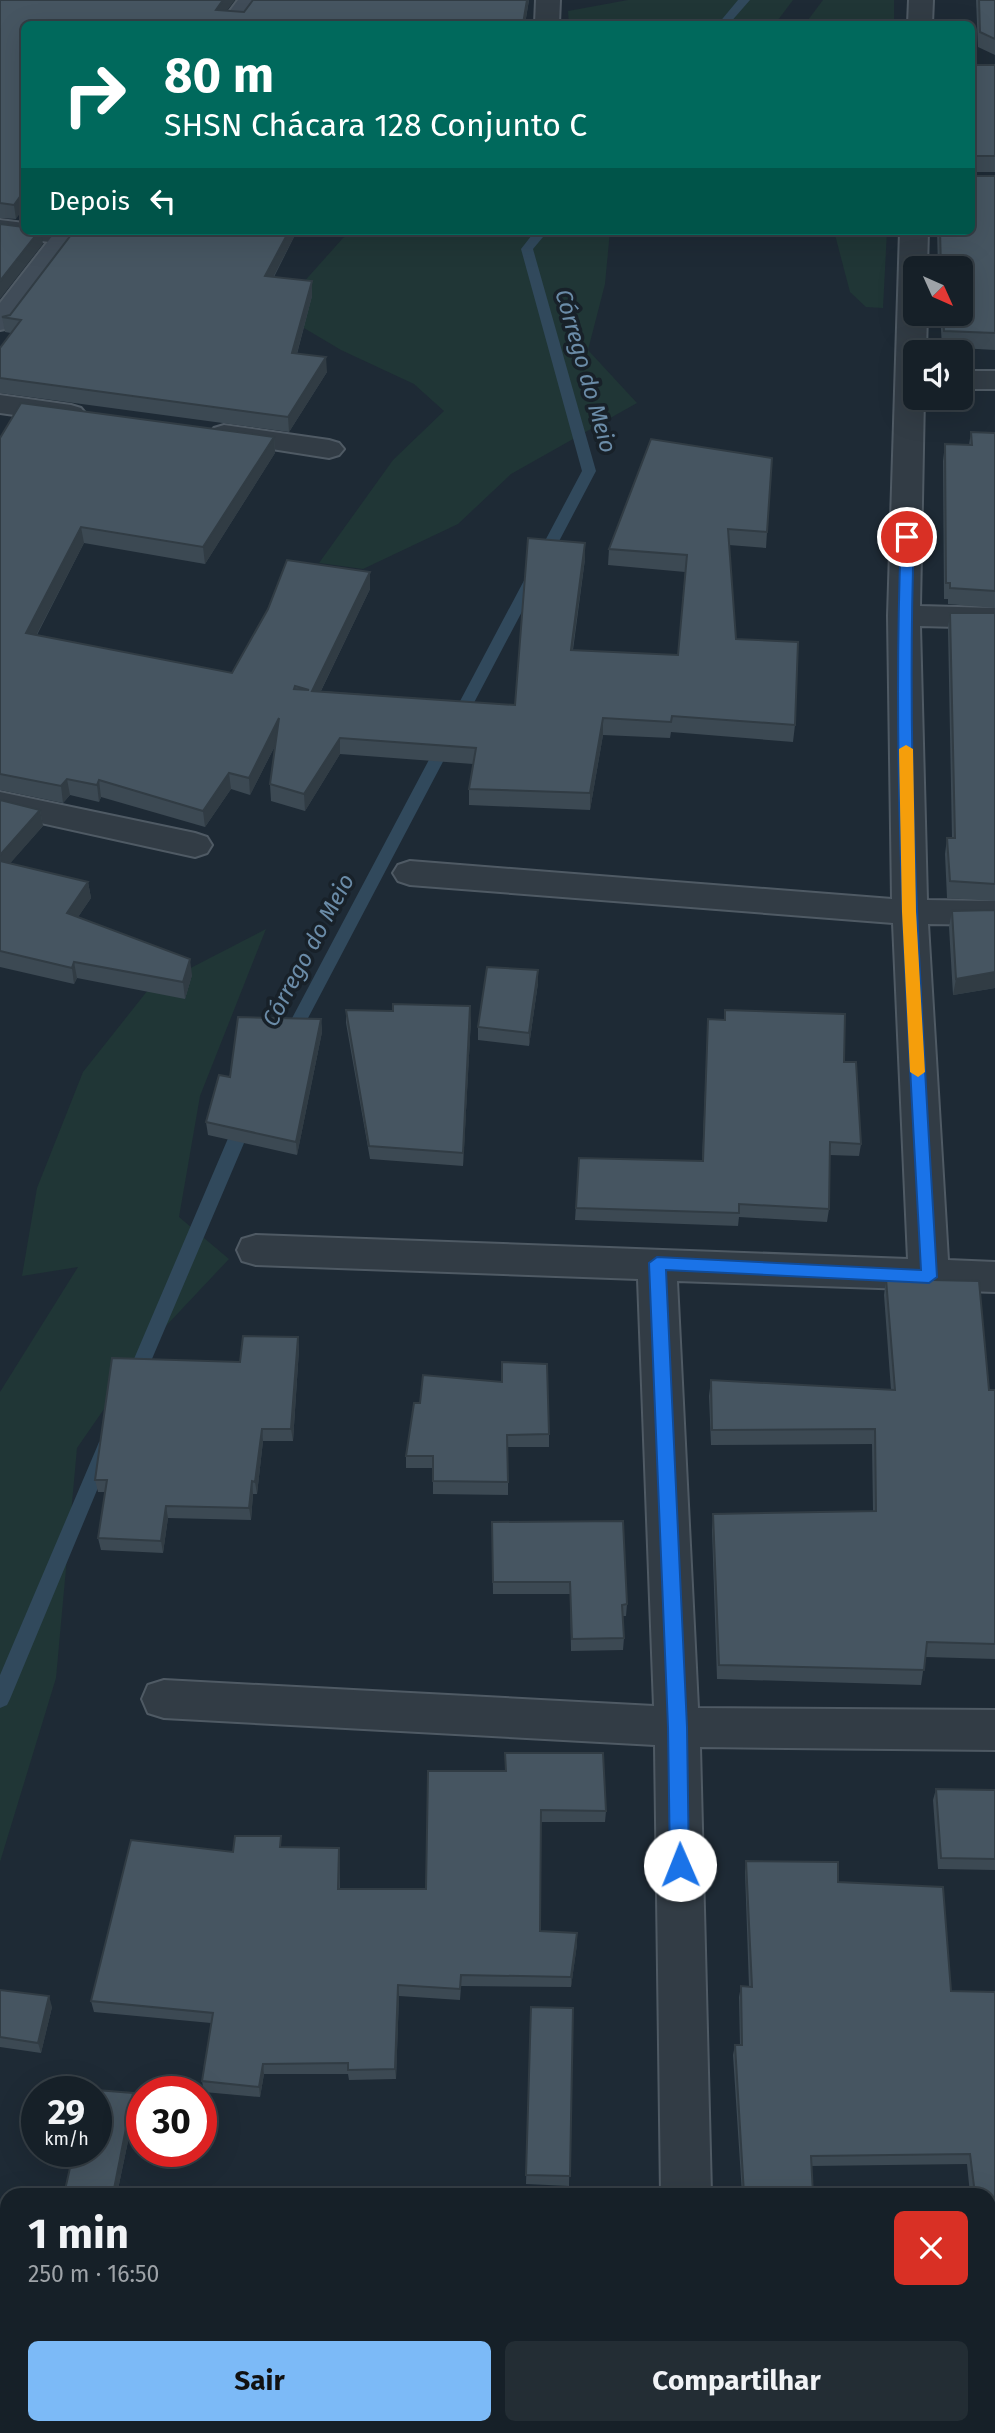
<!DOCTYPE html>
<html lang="pt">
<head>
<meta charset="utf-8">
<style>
	:root { --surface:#162028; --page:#232d34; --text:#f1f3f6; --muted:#9ea3a8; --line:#353e45; --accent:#7cbaf7 }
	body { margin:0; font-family:"Fira Sans",sans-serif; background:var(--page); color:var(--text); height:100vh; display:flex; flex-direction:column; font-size:26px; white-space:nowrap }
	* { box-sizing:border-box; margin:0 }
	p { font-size:23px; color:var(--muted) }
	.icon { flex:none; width:38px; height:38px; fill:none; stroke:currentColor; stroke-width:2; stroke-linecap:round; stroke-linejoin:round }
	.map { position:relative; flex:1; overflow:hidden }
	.side { position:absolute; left:0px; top:2188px; width:996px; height:247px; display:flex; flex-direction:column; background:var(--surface); border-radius:21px 21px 0 0; box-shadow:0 7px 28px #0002,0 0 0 2px var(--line) }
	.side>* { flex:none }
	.banner { position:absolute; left:21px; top:21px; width:954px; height:214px; border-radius:10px; box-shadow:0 7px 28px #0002,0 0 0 2px var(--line); background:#00695c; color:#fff; overflow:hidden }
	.needle { width:46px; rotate:135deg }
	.buttons { position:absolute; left:903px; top:256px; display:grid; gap:14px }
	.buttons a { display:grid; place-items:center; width:70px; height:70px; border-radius:10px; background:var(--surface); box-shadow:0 7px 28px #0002,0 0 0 2px var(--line); font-size:35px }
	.speed { position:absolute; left:21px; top:2076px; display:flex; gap:14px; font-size:35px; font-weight:700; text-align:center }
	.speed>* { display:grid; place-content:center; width:91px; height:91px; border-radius:50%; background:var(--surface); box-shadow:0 7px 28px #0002,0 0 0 2px var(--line); line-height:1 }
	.speed small { font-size:18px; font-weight:400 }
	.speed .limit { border:10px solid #d22; background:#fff; color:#111 }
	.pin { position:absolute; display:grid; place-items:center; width:60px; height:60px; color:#fff; margin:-30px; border:4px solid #fff; border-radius:50%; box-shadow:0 2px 7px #0007 }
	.me { position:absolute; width:77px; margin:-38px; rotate:359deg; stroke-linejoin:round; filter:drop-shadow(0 0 5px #0008) }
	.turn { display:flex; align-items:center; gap:24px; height:147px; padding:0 28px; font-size:32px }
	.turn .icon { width:91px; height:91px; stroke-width:2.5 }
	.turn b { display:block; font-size:49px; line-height:60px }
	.then { display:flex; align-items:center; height:66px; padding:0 28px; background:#0003; gap:14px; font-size:26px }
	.round { display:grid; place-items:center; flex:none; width:74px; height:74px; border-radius:10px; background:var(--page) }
	.headline { display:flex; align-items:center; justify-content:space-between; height:119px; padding:0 28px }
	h1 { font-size:42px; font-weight:700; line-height:52px }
	.cta { display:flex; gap:14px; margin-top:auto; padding:14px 28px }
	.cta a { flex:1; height:80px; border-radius:10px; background:var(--accent); color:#111; font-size:28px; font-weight:700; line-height:80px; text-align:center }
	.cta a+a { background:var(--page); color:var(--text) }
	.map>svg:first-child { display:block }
	.green { fill:#203636 }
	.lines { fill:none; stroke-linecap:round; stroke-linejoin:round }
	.stream { fill:#31495c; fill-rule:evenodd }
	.street-casing { stroke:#4f5a64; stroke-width:4 }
	.secondary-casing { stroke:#4f5a64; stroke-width:4 }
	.street { fill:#323c45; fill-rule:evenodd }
	.secondary { fill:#404c58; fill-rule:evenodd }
	.wall { fill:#3c4953 }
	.shaded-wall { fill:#313c44 }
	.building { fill:#465561; stroke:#313c44; stroke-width:2; fill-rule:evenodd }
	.route { fill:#1a73e8; stroke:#114b97; stroke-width:2 }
	.slow { fill:#f59e0b }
	.labels { text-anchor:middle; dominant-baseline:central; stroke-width:7; stroke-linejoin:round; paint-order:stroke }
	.water-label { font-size:23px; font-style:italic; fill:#6b8ca8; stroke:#182129 }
</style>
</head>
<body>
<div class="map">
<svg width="995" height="2433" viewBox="0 0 995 2433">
	<rect width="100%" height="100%" fill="#1e2a35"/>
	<path class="green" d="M628 0H793L775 24H569L568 11Z
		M823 0H894V24H805Z
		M354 231H610L605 284 588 350 637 403 511 474 458 524 363 569 319 563 393 460 444 411 414 384 341 350 277 312 343 238Z
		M834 231H887L883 308 866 307 850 292Z
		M266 929 200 1096 179 1217 229 1259 149 1344 77 1448 56 1678 0 1862V1392L78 1267 22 1276 37 1188 83 1072 148 990Z"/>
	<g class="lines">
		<path class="stream" d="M738 0H750L729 24H718Z
			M535 231H548L533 249 596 471 297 1039 289 1045 283 1043 281 1039 582 471 521 249Z
			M244 1116 253 1122 143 1380 140 1385H128L125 1380 235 1122Z
			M106 1439 113 1442 115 1447 10 1699 7 1705 0 1708V1675L97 1447 99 1442Z"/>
		<g class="street-casing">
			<path id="street" d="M536 0H560L559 24H535Z
				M909 0H933L932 24H908Z
				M0 220 24 223V231H76L80 236 76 242 66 244 0 236Z
				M900 231H928L927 268H915V313H927L926 352H915V397H924L920 606 995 608V628L920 626 927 900 995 901V925L928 924 948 1260 995 1262V1292L677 1281 698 1708 995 1710V1750L700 1747 711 2194H661L655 1745 164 1718 148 1713 142 1699 148 1685 164 1680 654 1706 638 1279 256 1265 242 1261 237 1250 242 1239 256 1235 908 1259 893 923 410 885 398 881 393 873 398 865 410 861 892 899 888 616Z
				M961 371H995V389H961Z
				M0 395 71 405 81 408 86 414 81 420 71 423 0 413Z
				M224 425 329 440 339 443 344 449 339 455 329 458 214 440 209 434 214 428Z
				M0 792 195 833 207 837 212 845 207 853 195 857 0 814Z
				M989 2285H995V2337L989 2336Z
				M691 2427H743L744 2433H692Z"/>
		</g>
		<g class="secondary-casing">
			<path id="secondary" d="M238 0H263L245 24H220Z
				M56 231H84L10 328 0 330V303Z"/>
		</g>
		<use href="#street" class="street"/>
		<use href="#secondary" class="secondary"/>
	</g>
	<path class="wall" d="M0 0 244 12 529 0 525 24H24L16 219 0 218Z
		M976 0H995V55L978 47Z
		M971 65H995V172H971V176H995V350L942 347 940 313H961V268H938L937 231H971Z
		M74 231H297L274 277 312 296 297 354 327 372 289 432 0 393V348L11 333 5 332 2 317 10 315Z
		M971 432 995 433V608L948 604V599H944L943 461 945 444 969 445Z
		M274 437 275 453 205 564 84 543 37 635 232 673 370 572V589L321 691 515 705 585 559 573 650 678 655 685 572 608 565 609 549 651 439 767 532 766 548 729 545 736 639 795 725 793 742 671 732 670 738 603 735 590 810 469 805V789L473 764 340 754 305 811 271 801 270 784 276 744 250 795 231 789 205 827 101 797 99 802 70 795 63 803 0 790V438Z
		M950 613H995V901L947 898 945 854 947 838H952L948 629Z
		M0 800 40 810 43 826 10 863 88 882 91 898 78 917 192 975 185 999 77 978 74 984 0 967Z
		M995 910V988L953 995 949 927 952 911Z
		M538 983 529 1046 478 1040V1027Z
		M346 1010 393 1011 471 1019 463 1166 370 1159 346 1023Z
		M321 1019 322 1032 297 1155 208 1135 206 1122 230 1077Z
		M708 1019 844 1062 861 1144 859 1156 830 1155 829 1209 827 1222 739 1217 738 1226 575 1220 579 1158 702 1161Z
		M886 1279 989 1390H995V1659L925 1657 921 1685 717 1679 712 1530 713 1514 873 1511 872 1444 711 1445 709 1396 711 1380 891 1390 884 1295Z
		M298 1337 299 1349 293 1441H263L257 1494H253L251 1520 168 1518 163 1553 101 1550 98 1538 105 1492H98L95 1480 240 1362Z
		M414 1403 549 1434V1447H508V1495L433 1494V1468H406V1456Z
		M492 1522 627 1604 626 1616H623L624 1638 623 1650 571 1651 570 1594H493Z
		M428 1771 606 1811 605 1822H540V1931L577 1944 571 1987 461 1986 460 2000 399 1996 396 2079 349 2080 348 2074H264L260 2097 204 2092 202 2081 211 2023 94 2012 91 2001 233 1852 283 1847 339 1848 340 1859V1889H426Z
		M936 1789 995 1790V1870L938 1869 933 1800Z
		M746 1861 838 1882 951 1991 995 1992V2263H989V2194H970L967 2164 811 2166 813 2194H742L733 2055 735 2045H740L739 1997 741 1986 749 1987 745 1872Z
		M0 1990 52 2007 41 2053 0 2047Z
		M531 2007 573 2008 569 2186 526 2184Z
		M136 2103 117 2194H67L65 2190 71 2165 69 2159Z"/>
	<path class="shaded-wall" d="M223 0H235L217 24 216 10Z
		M527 0H529L525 24H523Z
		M24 191V208L16 219 14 205Z
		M39 231H41L43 244 0 299V281Z
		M289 231H297L266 291 265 276Z
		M312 281V296L293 368 292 353Z
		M326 357 327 372 289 432 288 417Z
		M274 437 275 453 205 564 203 547Z
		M81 527 84 543 29 649 26 633Z
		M585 543V559L570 666 571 650Z
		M370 572V589L313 707 312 691Z
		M279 718 281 734 250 795 249 778Z
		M603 718V735L590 810V793Z
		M340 738V754L305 811 304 794Z
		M229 773 231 789 205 827 203 811Z
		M67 779 70 795 63 803 61 786Z
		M99 780 101 797 99 802 97 785Z
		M40 810 43 826 0 875V855Z
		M88 882 91 898 70 929 67 913Z
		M190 959 192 975 185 999 183 982Z
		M74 962 77 978 74 984 72 968Z
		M538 970V983L529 1046V1033Z
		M995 972V988L953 995 956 979Z
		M470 1006 471 1019 463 1166V1153Z
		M321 1019 322 1032 297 1155 296 1142Z
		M298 1337 299 1349 293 1441 291 1429Z
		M262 1429 263 1441 257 1494 255 1482Z
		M252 1481 253 1494 251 1520 249 1508Z
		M166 1506 168 1518 163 1553 161 1541Z
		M339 1848 340 1859 339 1900 338 1889Z
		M577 1933V1944L571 1987V1977Z
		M398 1985 399 1996 396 2079 395 2069Z
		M49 1996 52 2007 41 2053 38 2043Z
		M263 2064 264 2074 260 2097 259 2087Z
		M133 2093 136 2103 117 2194H113Z"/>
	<path class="building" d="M0 0H223L216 10 244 12 253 0H527L523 24H24V191L14 205 0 203Z
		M979 0H995V39L980 32Z
		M971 65H995V156H971V176H995V333L944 331 943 313H961V268H941L940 231H971Z
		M0 224 24 227V231H39L0 281Z
		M74 231H289L265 276 312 281 292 353 326 357 288 417 0 378V348L21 320 2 317 10 315Z
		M21 403 274 437 203 547 81 527 26 633 232 673 268 609 287 560 370 572 312 691 515 705 528 538 585 543 571 650 678 655 687 555 609 549 651 439 772 458 767 532 728 529 736 639 798 642 795 725 672 716 671 722 603 718 590 793 469 789 476 748 340 738 304 794 270 784 279 718 249 778 229 773 203 811 99 780 97 785 67 779 61 786 0 774V438ZM295 686 309 690 294 689Z
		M971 432 995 433V591L950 588V583H946L945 444 972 445Z
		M950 613H995V884L950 881 947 838H955Z
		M0 800 40 810 0 855Z
		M0 861 88 882 67 913 190 959 183 982 74 962 72 968 0 951Z
		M995 910V972L956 979 952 911Z
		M487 967 538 970 529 1033 478 1027Z
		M393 1004 470 1006 463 1153 369 1146 346 1010 393 1011Z
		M725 1010 845 1014 844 1062H856L861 1144 830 1142 829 1209 739 1204V1213L576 1208 579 1158 703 1161 708 1019 725 1020Z
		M238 1017 321 1019 296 1142 206 1122 219 1075 230 1077Z
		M886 1279 979 1281 989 1390H995V1644L927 1642 924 1670 719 1665 713 1514 876 1511 875 1429 712 1430 711 1380 895 1390Z
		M243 1336 298 1337 291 1429H262L255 1482 252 1481 249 1508 166 1506 161 1541 98 1538 107 1480H95L112 1358 240 1362Z
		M502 1362 547 1364 549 1434 507 1435 508 1482 433 1481V1456H406L414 1403H420L423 1375 502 1382Z
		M623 1521 627 1604 622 1605 624 1638 572 1639 570 1582H493L492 1522Z
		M505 1753H603L606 1811 541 1810 540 1931 577 1933 571 1977 461 1975 460 1989 398 1985 395 2069 348 2070V2063L263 2064 259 2087 202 2081 213 2013 91 2001 131 1840 233 1852 235 1836H281L280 1847 339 1848 338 1889H426L428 1771H506Z
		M936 1789 995 1790V1859L941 1858Z
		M746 1861 838 1862V1882L943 1887 951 1991 995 1992V2254H989V2194H975L970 2154 811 2156 813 2194H744L735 2045H742L741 1986 752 1987Z
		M0 1990 49 1996 38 2043 0 2037Z
		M531 2007 573 2008 570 2176 526 2175Z
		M84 2089 133 2093 113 2194 65 2190 72 2159H69L70 2151H96V2091H83Z"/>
	<path class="route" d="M907 533 914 537C905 784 923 1031 937 1277L929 1283 666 1270 687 1727 689 1865 687 1871 680 1873 673 1871 670 1865 668 1727 649 1263 657 1257 921 1270C908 1026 891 781 901 537Z"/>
	<path class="slow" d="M906 745 913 749 916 912 925 1072 918 1077 910 1072 902 912 899 749Z"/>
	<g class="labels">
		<g class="water-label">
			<text transform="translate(586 371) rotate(74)">Córrego do Meio</text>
			<text transform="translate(308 950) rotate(-62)">Córrego do Meio</text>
		</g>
	</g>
</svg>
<div class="buttons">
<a><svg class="needle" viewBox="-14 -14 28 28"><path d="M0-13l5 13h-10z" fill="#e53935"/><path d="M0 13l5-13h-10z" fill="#9ea3a8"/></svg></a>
<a><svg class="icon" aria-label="sound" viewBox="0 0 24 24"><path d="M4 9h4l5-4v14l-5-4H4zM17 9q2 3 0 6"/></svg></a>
</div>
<div class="speed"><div>29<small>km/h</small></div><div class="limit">30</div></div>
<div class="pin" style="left:907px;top:537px;background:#d93025"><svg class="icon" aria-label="arrive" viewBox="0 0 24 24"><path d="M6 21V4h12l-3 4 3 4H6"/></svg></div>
<svg class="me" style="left:680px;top:1865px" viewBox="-20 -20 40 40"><circle r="19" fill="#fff"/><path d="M0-13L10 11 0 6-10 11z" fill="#1a73e8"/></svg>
<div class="banner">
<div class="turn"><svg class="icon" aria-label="right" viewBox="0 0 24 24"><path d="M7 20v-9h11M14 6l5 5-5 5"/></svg><div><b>80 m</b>SHSN Chácara 128 Conjunto C</div></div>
<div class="then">Depois<svg class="icon" aria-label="left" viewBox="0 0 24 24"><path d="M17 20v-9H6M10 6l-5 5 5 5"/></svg></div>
</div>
<section class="side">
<div class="headline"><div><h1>1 min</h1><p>250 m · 16:50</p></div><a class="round" style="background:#d93025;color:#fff"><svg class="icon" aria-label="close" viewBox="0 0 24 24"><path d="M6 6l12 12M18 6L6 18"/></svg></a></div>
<div class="cta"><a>Sair</a><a>Compartilhar</a></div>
</section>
</div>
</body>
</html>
